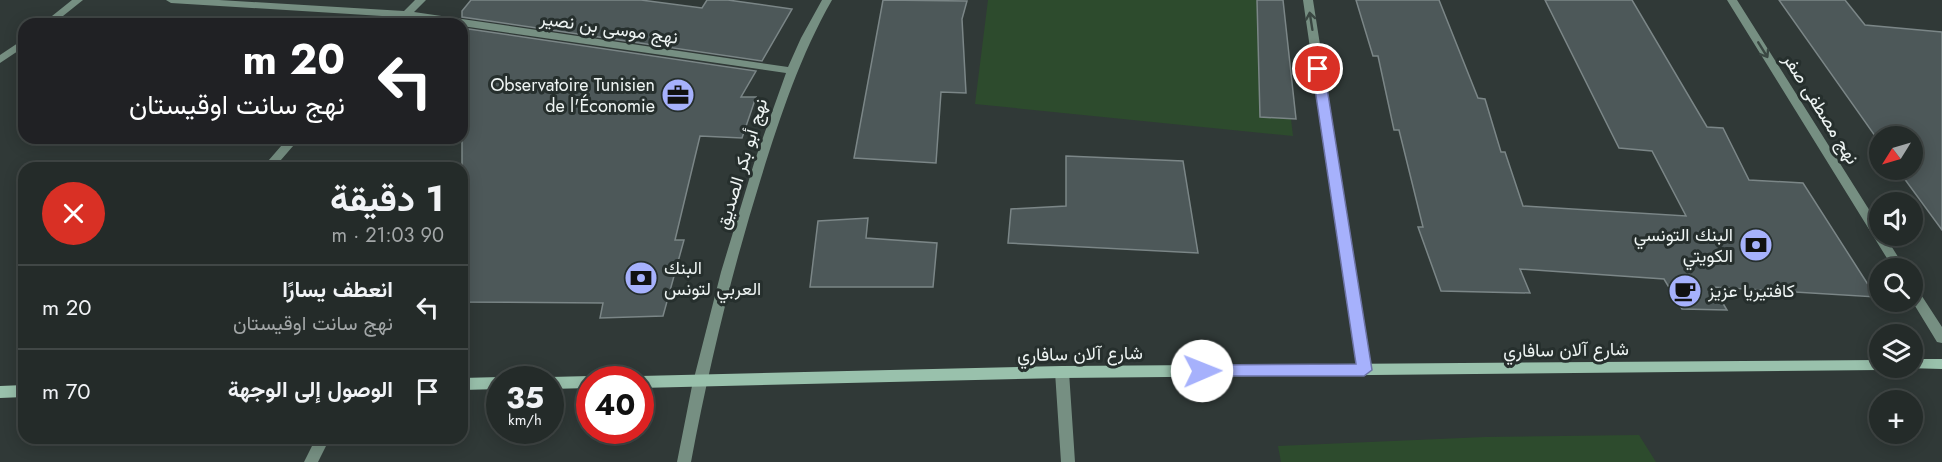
<!DOCTYPE html>
<html lang="ar">
<head>
<meta charset="utf-8">
<style>
	:root { --surface:#242b29; --page:#303735; --text:#f1f3f6; --muted:#a3a7a8; --line:#414746 }
	body { margin:0; font-family:Jost,Vazirmatn,sans-serif; background:var(--page); color:var(--text); direction:rtl; height:100vh; display:flex; flex-direction:column; font-size:22px; white-space:nowrap }
	* { box-sizing:border-box; margin:0 }
	p { font-size:20px; color:var(--muted) }
	.icon { flex:none; width:33px; height:33px; fill:none; stroke:currentColor; stroke-width:2; stroke-linecap:round; stroke-linejoin:round }
	.map { position:relative; flex:1; overflow:hidden; direction:ltr }
	.drawer { position:absolute; left:18px; top:162px; width:450px; height:282px; display:flex; flex-direction:column; background:var(--surface); border-radius:18px; box-shadow:0 3px 15px #0003,0 0 0 2px var(--line); direction:rtl }
	.drawer>* { flex:none }
	.top-card { position:absolute; left:18px; top:18px; width:450px; height:126px; border-radius:18px; box-shadow:0 3px 15px #0003,0 0 0 2px var(--line); direction:rtl; background:#202124; color:#fff; overflow:hidden }
	.needle { width:39px; rotate:233deg }
	.controls { position:absolute; left:1869px; top:126px; display:grid; gap:12px }
	.controls a { display:grid; place-items:center; width:54px; height:54px; border-radius:50%; background:var(--surface); box-shadow:0 3px 15px #0003,0 0 0 2px var(--line); font-size:30px }
	.speed { position:absolute; left:486px; top:366px; display:flex; gap:12px; font-size:30px; font-weight:700; text-align:center }
	.speed>* { display:grid; place-content:center; width:78px; height:78px; border-radius:50%; background:var(--surface); box-shadow:0 3px 15px #0003,0 0 0 2px var(--line); line-height:1 }
	.speed small { font-size:15px; font-weight:400 }
	.speed .limit { border:9px solid #d22; background:#fff; color:#111 }
	.pin { position:absolute; display:grid; place-items:center; width:51px; height:51px; color:#fff; margin:-26px; border:3px solid #fff; border-radius:50%; box-shadow:0 2px 6px #0007 }
	.me { position:absolute; width:66px; margin:-33px; rotate:89deg; stroke-linejoin:round; filter:drop-shadow(0 0 4px #0008) }
	.turn { display:flex; align-items:center; gap:21px; height:126px; padding:0 24px; font-size:27px }
	.turn .icon { width:78px; height:78px; stroke-width:2.5 }
	.turn b { display:block; font-size:42px; line-height:51px }
	.round { display:grid; place-items:center; flex:none; width:63px; height:63px; border-radius:32px; background:var(--page) }
	.overview { display:flex; align-items:center; justify-content:space-between; height:102px; padding:0 24px }
	h1 { font-size:36px; font-weight:700; line-height:45px }
	ul { padding:0; list-style:none }
	li { display:flex; align-items:center; gap:18px; height:84px; padding:0 24px; border-top:2px solid var(--line) }
	li div { flex:1 }
	li b { display:block; font-size:22px }
	li em { font-style:normal }
	.map>svg:first-child { display:block }
	.green { fill:#2d4b2d }
	.building { fill:#4d5859; stroke:#7b8687; stroke-width:1.5 }
	.lines { fill:none; stroke-linecap:round; stroke-linejoin:round }
	.lane { fill:#768f82; fill-rule:evenodd }
	.street { fill:#768f82; fill-rule:evenodd }
	.secondary { fill:#99c1ac; fill-rule:evenodd }
	.oneway { stroke:#3a4742 }
	.route { fill:#a6b1fc; stroke:#6c73a4; stroke-width:1.5 }
	.labels { text-anchor:middle; dominant-baseline:central; stroke-width:6; stroke-linejoin:round; paint-order:stroke }
	.street-label { font-size:18px; fill:#eef4f3; stroke:#262f2d }
	.poi-label { font-size:18px; fill:#eef4f3; stroke:#262f2d; text-anchor:end }
</style>
</head>
<body>
<div class="map">
<svg width="1942" height="462" viewBox="0 0 1942 462">
	<rect width="100%" height="100%" fill="#303937"/>
	<path class="green" d="M988 0H1277L1293 136 975 104Z
		M1639 435 1656 462H1281L1278 446 1485 437Z"/>
	<path class="building" d="M471 0H641L702 8 707 0H728L792 9 762 61 462 17V11Z
		M883 0 967 1 962 19 966 93 941 92 936 163 854 158Z
		M1257 0H1283L1296 119 1260 117Z
		M1356 0H1439L1478 98 1485 99 1501 152H1505L1523 206 1686 216 1652 151 1619 148 1545 0H1632L1707 127 1723 128 1749 180 1803 183 1876 297 1713 287 1727 310 1682 309 1664 279 1520 269 1530 293 1441 291 1418 227H1423L1399 130H1394L1378 56H1373Z
		M1779 0H1845L1865 25 1942 32V230L1898 170H1912V136H1880V143Z
		M462 28 756 71 741 97H756L742 138 700 136 675 240H684L663 316 600 318 603 303 462 302Z
		M1066 156 1183 161 1198 253 1008 243 1011 209 1066 206Z
		M868 218 866 238 937 243 933 287H810L818 221Z"/>
	<g class="lines">
		<path class="lane" d="M316 438H330L318 462H304Z"/>
		<path class="street" d="M72 0H83L53 24H42Z
			M166 0H219L404 11 415 0H426L414 12 788 67 801 38 822 0H832C800 56 780 117 761 178 732 271 709 366 691 462H677L692 386 721 272 755 160 786 73 462 26V24L408 18 402 24H391L398 17 171 3Z
			M1303 0H1313L1371 370 1369 374 1364 376 1359 374 1357 370Z
			M1727 0H1737L1880 227V236H1885L1905 268H1893Z
			M24 39V47L0 63V55Z
			M288 138H300L274 168H262Z
			M1912 285 1916 287 1942 327V343L1937 342 1912 301Z
			M1062 366 1067 368 1069 372 1075 462H1061L1055 372 1057 368Z"/>
		<path class="secondary" d="M1912 359H1942V369L1907 368H1912Z
			M1880 360V368H1885L1880 370 1062 378 640 388V380H634L640 376 1062 366Z
			M590 376 596 380H590V388L550 389V380H545L550 377Z
			M500 377 505 380H500V389L462 390V378Z
			M24 385V397L0 398V386Z"/>
	</g>
	<defs><path id="oneway-shaft" d="M-6 0H5M1.5-3L5.5 0L1.5 3" fill="none" stroke-width="1.6" stroke-linecap="round" stroke-linejoin="round" transform="scale(1.5)"/></defs>
	<g class="oneway">
		<use href="#oneway-shaft" transform="translate(1311 21) rotate(-99)"/>
		<use href="#oneway-shaft" transform="translate(1763 50) rotate(58)"/>
	</g>
	<path class="route" d="M1318 66 1324 69 1372 370 1364 376H1196L1194 371 1196 367 1202 365 1356 364 1312 69Z"/>
	<defs>
		<g id="office-disc" transform="scale(1.725)"><circle r="9.5" fill="#a6b1fc" stroke="#262f2d"/><path d="M-6-3h4V-5.5h4V-3h4V5H-6ZM-1-4.5V-3h2v-1.5ZM-6 0V1H6V0Z" fill="#111"/></g>
		<g id="bank-disc" transform="scale(1.725)"><circle r="9.5" fill="#a6b1fc" stroke="#262f2d"/><path d="M-6-4H6V4H-6ZM0-2.3a2.3 2.3 0 1 0 0 4.6a2.3 2.3 0 1 0 0-4.6Z" fill="#111"/></g>
		<g id="cafe-disc" transform="scale(1.725)"><circle r="9.5" fill="#a6b1fc" stroke="#262f2d"/><path d="M-5.5-4.5H6V0H3Q3 3.5 0 3.5H-2.5Q-5.5 3.5-5.5 0ZM3-3.2v2h1.7v-2ZM-6 4.5H4V6H-6Z" fill="#111"/></g>
	</defs>
	<g fill-rule="evenodd">
		<use href="#office-disc" x="678" y="95"/>
		<use href="#bank-disc" x="1756" y="245"/>
		<use href="#bank-disc" x="641" y="278"/>
		<use href="#cafe-disc" x="1685" y="291"/>
	</g>
	<g class="labels">
		<g class="street-label">
			<text transform="translate(609 28) rotate(8)">نهج موسى بن نصير</text>
			<text transform="translate(1821 109) rotate(58)">نهج مصطفى صفر</text>
			<text transform="translate(742 164) rotate(-73)">نهج أبو بكر الصديق</text>
			<text transform="translate(1566 350) rotate(-1)">شارع آلان سافاري</text>
			<text transform="translate(1080 354) rotate(-1)">شارع آلان سافاري</text>
		</g>
		<g class="poi-label">
			<text x="655" y="85">Observatoire Tunisien<tspan x="655" dy="21">de l'Économie</tspan></text>
			<text x="1733" y="235">البنك التونسي<tspan x="1733" dy="21">الكويتي</tspan></text>
			<text x="664" y="268" text-anchor="start">البنك<tspan x="664" dy="21">العربي لتونس</tspan></text>
			<text x="1708" y="291" text-anchor="start">كافتيريا عزيز</text>
		</g>
	</g>
</svg>
<div class="controls">
<a><svg class="needle" viewBox="-14 -14 28 28"><path d="M0-13l5 13h-10z" fill="#e53935"/><path d="M0 13l5-13h-10z" fill="#a3a7a8"/></svg></a>
<a><svg class="icon" aria-label="sound" viewBox="0 0 24 24"><path d="M4 9h4l5-4v14l-5-4H4zM17 9q2 3 0 6"/></svg></a>
<a><svg class="icon" aria-label="search" viewBox="0 0 24 24"><circle cx="10" cy="10" r="6"/><path d="M15 15l6 6"/></svg></a>
<a><svg class="icon" aria-label="layers" viewBox="0 0 24 24"><path d="M12 4l9 5-9 5-9-5zM3 14l9 5 9-5"/></svg></a>
<a>+</a>
</div>
<div class="speed"><div>35<small>km/h</small></div><div class="limit">40</div></div>
<div class="pin" style="left:1318px;top:69px;background:#d93025"><svg class="icon" aria-label="arrive" viewBox="0 0 24 24"><path d="M6 21V4h12l-3 4 3 4H6"/></svg></div>
<svg class="me" style="left:1202px;top:371px" viewBox="-20 -20 40 40"><circle r="19" fill="#fff"/><path d="M0-13L10 11 0 6-10 11z" fill="#a6b1fc"/></svg>
<div class="top-card">
<div class="turn"><svg class="icon" aria-label="left" viewBox="0 0 24 24"><path d="M17 20v-9H6M10 6l-5 5 5 5"/></svg><div><b>20 m</b>نهج سانت اوقيستان</div></div>
</div>
<section class="drawer">
<div class="overview"><div><h1>1 دقيقة</h1><p>90 m · 21:03</p></div><a class="round" style="background:#d93025;color:#fff"><svg class="icon" aria-label="close" viewBox="0 0 24 24"><path d="M6 6l12 12M18 6L6 18"/></svg></a></div>
<ul>
<li><svg class="icon" aria-label="left" viewBox="0 0 24 24"><path d="M17 20v-9H6M10 6l-5 5 5 5"/></svg><div><b>انعطف يسارًا</b><p>نهج سانت اوقيستان</p></div><em>20 m</em></li>
<li><svg class="icon" aria-label="arrive" viewBox="0 0 24 24"><path d="M6 21V4h12l-3 4 3 4H6"/></svg><div><b>الوصول إلى الوجهة</b></div><em>70 m</em></li>
</ul>
</section>
</div>
</body>
</html>
